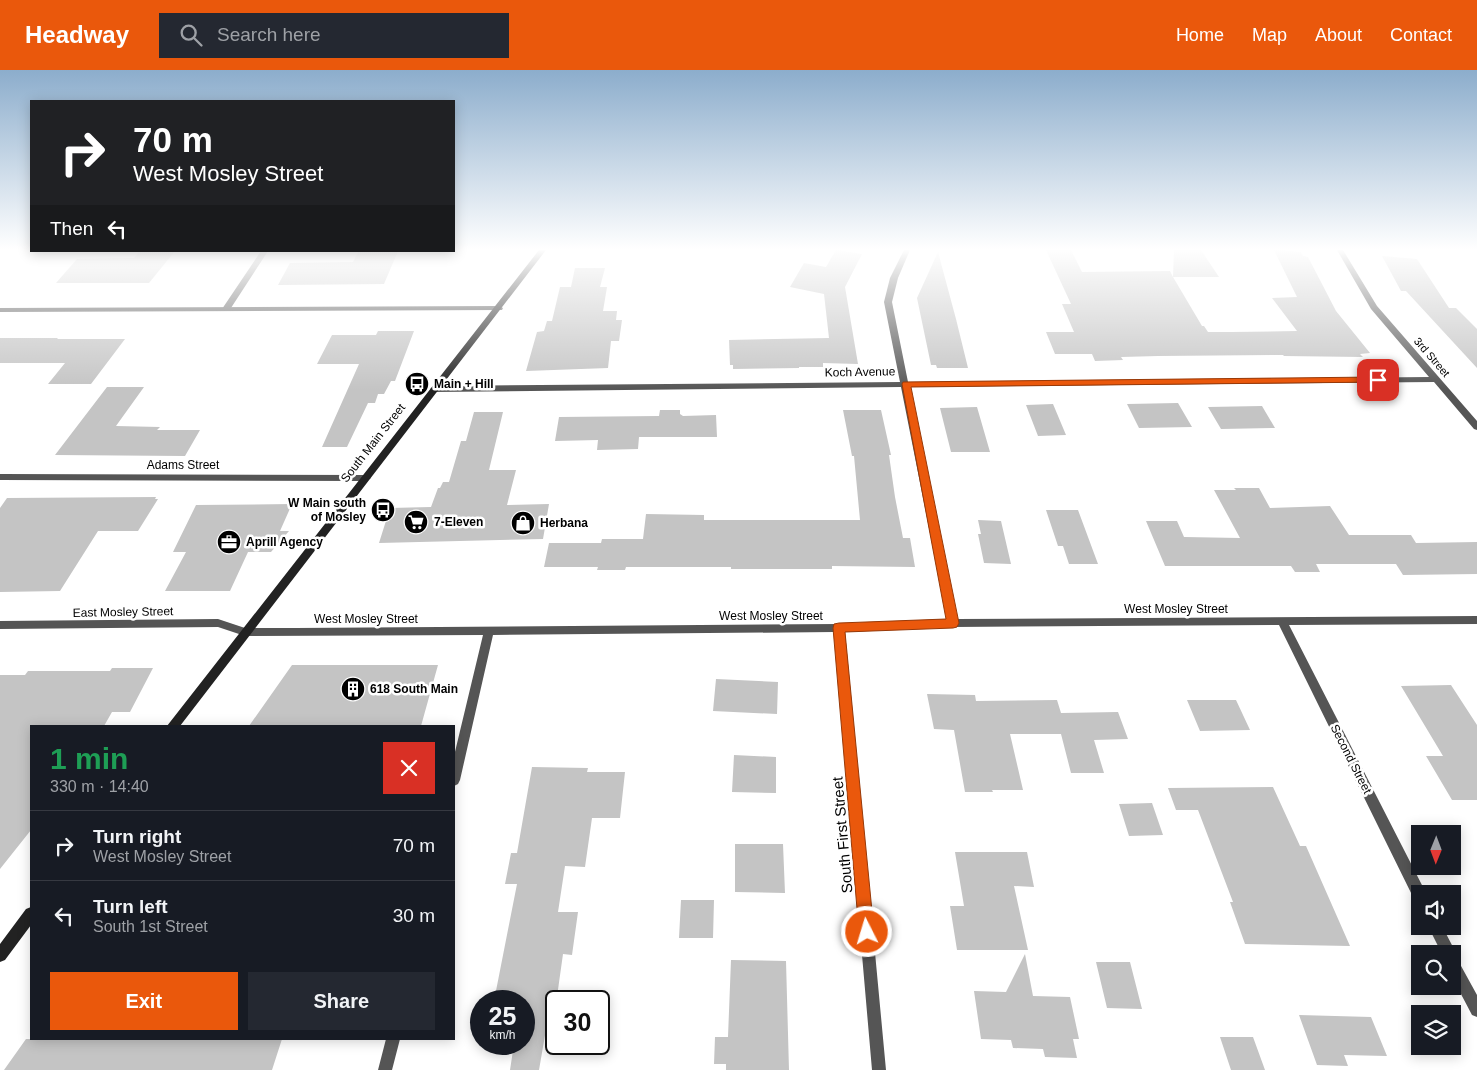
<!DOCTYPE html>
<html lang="en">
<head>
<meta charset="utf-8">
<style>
	:root { --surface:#171b24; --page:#242831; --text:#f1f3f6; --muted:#9ea1a6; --line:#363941; --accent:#ea580c }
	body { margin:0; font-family:Arial,sans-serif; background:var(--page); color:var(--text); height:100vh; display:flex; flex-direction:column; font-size:19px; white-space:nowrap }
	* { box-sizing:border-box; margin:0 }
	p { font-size:16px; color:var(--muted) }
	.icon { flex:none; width:28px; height:28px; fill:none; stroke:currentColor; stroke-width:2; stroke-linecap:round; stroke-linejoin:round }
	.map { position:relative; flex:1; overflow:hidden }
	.drawer { position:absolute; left:30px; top:655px; width:425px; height:315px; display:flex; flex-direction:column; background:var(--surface); border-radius:0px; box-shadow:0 2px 12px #0003 }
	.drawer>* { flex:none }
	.top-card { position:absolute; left:30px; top:30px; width:425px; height:152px; border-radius:0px; box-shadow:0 2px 12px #0003; background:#202124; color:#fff; overflow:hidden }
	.needle { width:32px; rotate:181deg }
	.buttons { position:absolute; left:1411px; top:755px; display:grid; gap:10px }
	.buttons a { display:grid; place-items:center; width:50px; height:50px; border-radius:0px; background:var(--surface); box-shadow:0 2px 12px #0003; font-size:25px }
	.speed { position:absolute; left:470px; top:920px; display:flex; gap:10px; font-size:25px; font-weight:700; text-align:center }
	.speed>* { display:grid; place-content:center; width:65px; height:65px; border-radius:50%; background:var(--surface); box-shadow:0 2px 12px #0003; line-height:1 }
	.speed small { font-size:12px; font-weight:400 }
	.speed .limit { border:2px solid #111; border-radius:8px; background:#fff; color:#111 }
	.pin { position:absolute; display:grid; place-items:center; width:42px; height:42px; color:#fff; margin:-21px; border-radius:10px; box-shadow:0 2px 8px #0006 }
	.me { position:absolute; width:55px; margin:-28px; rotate:355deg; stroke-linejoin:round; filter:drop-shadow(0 0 4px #0008) }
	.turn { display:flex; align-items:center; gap:18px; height:105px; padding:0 20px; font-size:22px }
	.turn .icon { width:65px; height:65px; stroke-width:2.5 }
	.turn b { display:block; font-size:35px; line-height:42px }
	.then { display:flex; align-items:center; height:48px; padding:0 20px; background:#0003; gap:10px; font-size:19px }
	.round { display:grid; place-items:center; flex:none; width:52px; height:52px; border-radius:0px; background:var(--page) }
	.overview { display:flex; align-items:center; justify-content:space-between; height:85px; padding:0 20px }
	h1 { font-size:30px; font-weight:700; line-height:38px; color:#1e9e55 }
	.primary-button { display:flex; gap:10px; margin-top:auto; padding:10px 20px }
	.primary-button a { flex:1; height:58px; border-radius:0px; background:var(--accent); color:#fff; font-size:20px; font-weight:700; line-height:58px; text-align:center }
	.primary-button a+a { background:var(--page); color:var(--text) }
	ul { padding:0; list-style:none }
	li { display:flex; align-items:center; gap:15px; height:70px; padding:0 20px; border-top:1px solid var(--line) }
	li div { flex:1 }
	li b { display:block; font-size:19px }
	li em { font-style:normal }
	header { display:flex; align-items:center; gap:30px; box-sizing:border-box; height:70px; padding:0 25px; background:var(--accent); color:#fff }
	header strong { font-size:24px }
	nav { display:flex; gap:28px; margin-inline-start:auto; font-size:18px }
	.search { width:350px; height:45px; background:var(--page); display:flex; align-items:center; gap:12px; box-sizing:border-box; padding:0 18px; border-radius:0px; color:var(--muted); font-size:19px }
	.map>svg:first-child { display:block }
	.building { fill:#c4c4c4 }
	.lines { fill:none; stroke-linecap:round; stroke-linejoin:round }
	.minor { fill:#555; fill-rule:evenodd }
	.tertiary { fill:#555; fill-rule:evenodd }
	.secondary { fill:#222; fill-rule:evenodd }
	.route { fill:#ea580c; stroke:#983908 }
	.labels { text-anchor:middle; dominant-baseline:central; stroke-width:5; stroke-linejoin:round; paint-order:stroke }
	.far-street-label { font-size:11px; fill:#000; stroke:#fff }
	.street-label { font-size:12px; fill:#000; stroke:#fff }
	.poi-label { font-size:12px; font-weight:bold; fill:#000; stroke:#fff; text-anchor:start }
	.near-street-label { font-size:15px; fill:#000; stroke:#fff }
</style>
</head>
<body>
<header>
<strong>Headway</strong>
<div class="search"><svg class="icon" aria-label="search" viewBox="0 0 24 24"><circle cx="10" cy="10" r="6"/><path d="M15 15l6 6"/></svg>Search here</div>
<nav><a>Home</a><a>Map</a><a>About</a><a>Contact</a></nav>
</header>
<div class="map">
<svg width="1477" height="1000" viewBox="0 0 1477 1000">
	<rect width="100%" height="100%" fill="#fff"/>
	<path class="building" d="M836 180 862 184 845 217 858 294 823 293V297H799V298L733 299V295H730L729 270 829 268 824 224 790 217 804 193 826 197Z
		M1046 180H1071L1082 202 1170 201 1173 207 1174 180H1201L1219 207H1173L1202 256H1204L1208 262H1232L1297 261 1272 228 1297 227 1274 180 1301 182 1303 186 1308 187 1336 241 1370 283 1360 284 1363 287 1284 286 1283 285 1158 286 1121 287 1123 290 1095 291 1092 284H1055L1046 262H1074L1062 234H1071Z
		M140 181H175L149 213H56L77 189 134 188Z
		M398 181 384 214 278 215 290 193 353 192 358 182Z
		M938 182 956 249 968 298H937L936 295H931L917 228Z
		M1382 186 1417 189 1449 238H1456L1477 259V298L1406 221H1401Z
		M575 198H605L600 217H607L603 241H617L616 250H622L619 271H611L608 298 526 301 537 262 544 261 547 251H552L560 217H571Z
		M378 261H414L395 311H391L384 324H378L375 333H368L347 377H322L359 294H317L332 265H376Z
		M0 268H58L57 269H125L91 314H48L65 293H0Z
		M107 317H144L116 356 160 357 157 360H200L185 386 55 385Z
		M1178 333 1192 357 1139 358 1127 334Z
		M1053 334 1066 365 1038 366 1026 335Z
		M1262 336 1275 358 1221 359 1208 337Z
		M977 337 990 382H951L940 338Z
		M660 340H680V344L683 346 716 345 717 367H639L638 379 597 380 598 370 555 371 559 347 659 346Z
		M843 340H881L891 385H889L895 427 903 468H910L915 497 832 496V499H731V497H626L625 500H597L598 497H544L549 473H601L602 469H643L646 444 704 445V450H860L854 386H852Z
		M474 342H503L489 400H516L507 435 549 434 543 469 379 473 390 438 431 437 438 418H440L443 412H449L461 371H466Z
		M1234 418H1259L1270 438 1330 436 1349 465H1411L1416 473 1477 472V504L1403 505 1396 494H1316L1320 502H1295L1291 496H1165L1146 451H1177L1184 467 1240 468 1214 420H1236Z
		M156 427 155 429H158L138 461H98L60 521 0 522V438L7 428Z
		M292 434 280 461H289L271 482H248L230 521H165L186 482H173L196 435Z
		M1046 440H1078L1098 494H1069L1063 476H1058Z
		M978 450 1001 451 1011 494 984 493 978 464H981Z
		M292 595H438L421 656H249Z
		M112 598H153L130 642H112L104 656H31V760L0 799V605H25L28 601H110Z
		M716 609 778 612 777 644 713 641Z
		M1451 615 1477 655V730H1452L1426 686H1443L1401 616Z
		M927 624 975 625 976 631 1057 630 1061 643 1118 642 1128 669 1094 670 1104 703H1071L1061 664H1010L1023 720H992L993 722H965L954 660 934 659Z
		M1187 630H1236L1250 660 1200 661Z
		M734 685 776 687V723L732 722Z
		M532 697 588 698 587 702H625L620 748H592L585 797 565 796 558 842H578L572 885 563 884 554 948H548L539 1000H510L514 974H524V931H494L517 814H505L511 783H517Z
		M1273 717 1300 776H1306L1350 876 1245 874 1230 832H1233L1198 740H1176L1168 718Z
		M1152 733 1163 765 1129 766 1119 734Z
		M735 774H783L785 823 735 822Z
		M955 782H1027L1034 817 1014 816 1028 880H957L950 836H964Z
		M681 830H714L713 868H679Z
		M1025 884 1033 926 1070 927 1079 969H1073L1077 988 1045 987 1043 979 1013 978 1011 970 981 969 974 921 1006 922Z
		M731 890 786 891 789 1000H726V994H714L715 967H728Z
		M1096 892H1130L1142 939 1107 938Z
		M1299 945 1371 947 1387 986 1344 985 1348 996 1317 995Z
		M1220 967H1253L1265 1000H1231Z
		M26 969H282L272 1000H4Z"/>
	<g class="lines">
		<path class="minor" d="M904 180H910L898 208 892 232 908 312 1429 307 1371 239 1337 180H1343L1377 236 1477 351V360L1474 359 1434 312 909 317 957 549 1477 546V554L1289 555 1425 821 1426 824H1420V833L1415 831 1279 555 953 557 845 562 886 1000H872L834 562 493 565 460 710 458 714 454 716V686L483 565 245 566 218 557 0 559V551L218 549 245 558H296L839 554 947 549 901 317 434 322 430 319 434 316 900 312 884 232 890 208Z
			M261 181H268L229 241H223L222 239Z
			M0 404 366 405 371 408 366 411 0 410Z
			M1428 856H1442L1454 879 1455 885 1477 925V947L1472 945 1452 907V884H1442Z
			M386 969H400L392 1000H378Z"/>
		<path class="tertiary" d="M499 236 503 238 502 240 0 242V238Z"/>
		<path class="secondary" d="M539 180H546L180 656H167Z
			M31 837V855L5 890 0 892V874L26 839Z"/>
	</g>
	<linearGradient id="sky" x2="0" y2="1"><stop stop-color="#8cadcc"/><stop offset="0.56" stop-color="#fff"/><stop offset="1" stop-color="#fff" stop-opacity="0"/></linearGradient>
	<rect width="1477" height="320" fill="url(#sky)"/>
	<path class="route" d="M1378 307 1381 308V312L911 317 959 553 957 557 953 558 845 562 874 862 872 867 867 870 861 867 859 862 833 558 834 554 839 553 946 549 902 314 903 312Z"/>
	<defs>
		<g id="bus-disc" transform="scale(1.25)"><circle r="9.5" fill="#000" stroke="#fff"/><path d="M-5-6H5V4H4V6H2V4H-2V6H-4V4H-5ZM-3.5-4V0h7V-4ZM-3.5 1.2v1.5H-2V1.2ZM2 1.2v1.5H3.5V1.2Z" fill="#fff"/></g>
		<g id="supermarket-disc" transform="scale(1.25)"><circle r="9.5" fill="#000" stroke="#fff"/><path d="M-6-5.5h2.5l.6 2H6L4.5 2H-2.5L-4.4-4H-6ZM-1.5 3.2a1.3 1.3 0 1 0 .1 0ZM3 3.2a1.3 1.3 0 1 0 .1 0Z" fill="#fff"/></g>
		<g id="shop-disc" transform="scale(1.25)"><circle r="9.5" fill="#000" stroke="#fff"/><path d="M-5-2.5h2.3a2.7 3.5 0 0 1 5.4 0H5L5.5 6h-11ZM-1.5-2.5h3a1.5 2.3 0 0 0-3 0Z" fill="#fff"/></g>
		<g id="office-disc" transform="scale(1.25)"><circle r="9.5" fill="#000" stroke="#fff"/><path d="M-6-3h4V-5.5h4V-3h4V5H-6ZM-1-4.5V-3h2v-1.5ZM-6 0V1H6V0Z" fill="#fff"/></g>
		<g id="building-disc" transform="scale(1.25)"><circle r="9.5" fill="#000" stroke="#fff"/><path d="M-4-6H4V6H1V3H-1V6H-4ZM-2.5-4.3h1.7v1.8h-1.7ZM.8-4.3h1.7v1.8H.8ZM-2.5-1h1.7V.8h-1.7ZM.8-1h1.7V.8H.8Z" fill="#fff"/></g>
	</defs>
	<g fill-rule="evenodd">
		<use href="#bus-disc" x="417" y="314"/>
		<use href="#bus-disc" x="383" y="440"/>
		<use href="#supermarket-disc" x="416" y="452"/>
		<use href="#shop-disc" x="523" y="453"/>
		<use href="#office-disc" x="229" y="472"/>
		<use href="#building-disc" x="353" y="619"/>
	</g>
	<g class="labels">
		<g class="far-street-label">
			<text transform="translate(1432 287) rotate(49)">3rd Street</text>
		</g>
		<g class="street-label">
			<text transform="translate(860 302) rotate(-1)">Koch Avenue</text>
			<text transform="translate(373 373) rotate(-52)">South Main Street</text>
			<text x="183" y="395">Adams Street</text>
			<text x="1176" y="539">West Mosley Street</text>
			<text transform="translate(123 542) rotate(-1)">East Mosley Street</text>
			<text x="771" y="546">West Mosley Street</text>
			<text x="366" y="549">West Mosley Street</text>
			<text transform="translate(1351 689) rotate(63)">Second Street</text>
		</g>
		<g class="poi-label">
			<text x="434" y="314">Main + Hill</text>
			<text x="366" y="433" text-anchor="end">W Main south<tspan x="366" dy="14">of Mosley</tspan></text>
			<text x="434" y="452">7-Eleven</text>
			<text x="540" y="453">Herbana</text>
			<text x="246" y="472">Aprill Agency</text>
			<text x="370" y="619">618 South Main</text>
		</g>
		<g class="near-street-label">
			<text transform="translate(842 765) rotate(-95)">South First Street</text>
		</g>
	</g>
</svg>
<div class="buttons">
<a><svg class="needle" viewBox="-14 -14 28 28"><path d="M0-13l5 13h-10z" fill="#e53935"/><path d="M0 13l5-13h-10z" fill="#9ea1a6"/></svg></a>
<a><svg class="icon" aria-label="sound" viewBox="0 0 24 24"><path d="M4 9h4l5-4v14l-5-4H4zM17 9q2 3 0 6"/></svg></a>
<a><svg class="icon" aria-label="search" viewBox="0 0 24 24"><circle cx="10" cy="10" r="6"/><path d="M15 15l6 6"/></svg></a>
<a><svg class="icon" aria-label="layers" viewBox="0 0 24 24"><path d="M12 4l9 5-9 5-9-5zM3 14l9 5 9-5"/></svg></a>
</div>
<div class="speed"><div>25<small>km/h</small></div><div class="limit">30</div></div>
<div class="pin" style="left:1378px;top:310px;background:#d93025"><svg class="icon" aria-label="arrive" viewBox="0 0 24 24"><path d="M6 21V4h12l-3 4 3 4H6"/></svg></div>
<svg class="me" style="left:867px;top:862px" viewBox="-20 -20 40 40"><circle r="17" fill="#ea580c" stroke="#fff" stroke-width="3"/><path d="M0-11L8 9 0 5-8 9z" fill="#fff"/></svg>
<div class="top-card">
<div class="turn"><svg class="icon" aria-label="right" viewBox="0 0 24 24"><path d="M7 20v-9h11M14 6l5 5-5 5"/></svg><div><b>70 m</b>West Mosley Street</div></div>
<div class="then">Then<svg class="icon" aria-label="left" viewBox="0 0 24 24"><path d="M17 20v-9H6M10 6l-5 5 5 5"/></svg></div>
</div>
<section class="drawer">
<div class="overview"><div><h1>1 min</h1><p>330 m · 14:40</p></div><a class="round" style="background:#d93025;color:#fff"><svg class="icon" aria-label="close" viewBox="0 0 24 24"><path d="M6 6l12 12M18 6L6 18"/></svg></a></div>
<ul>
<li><svg class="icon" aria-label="right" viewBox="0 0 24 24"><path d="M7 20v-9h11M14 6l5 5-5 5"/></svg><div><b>Turn right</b><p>West Mosley Street</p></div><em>70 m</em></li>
<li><svg class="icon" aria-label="left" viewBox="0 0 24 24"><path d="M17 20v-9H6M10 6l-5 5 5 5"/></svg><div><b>Turn left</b><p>South 1st Street</p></div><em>30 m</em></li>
</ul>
<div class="primary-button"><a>Exit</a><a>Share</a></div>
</section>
</div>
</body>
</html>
